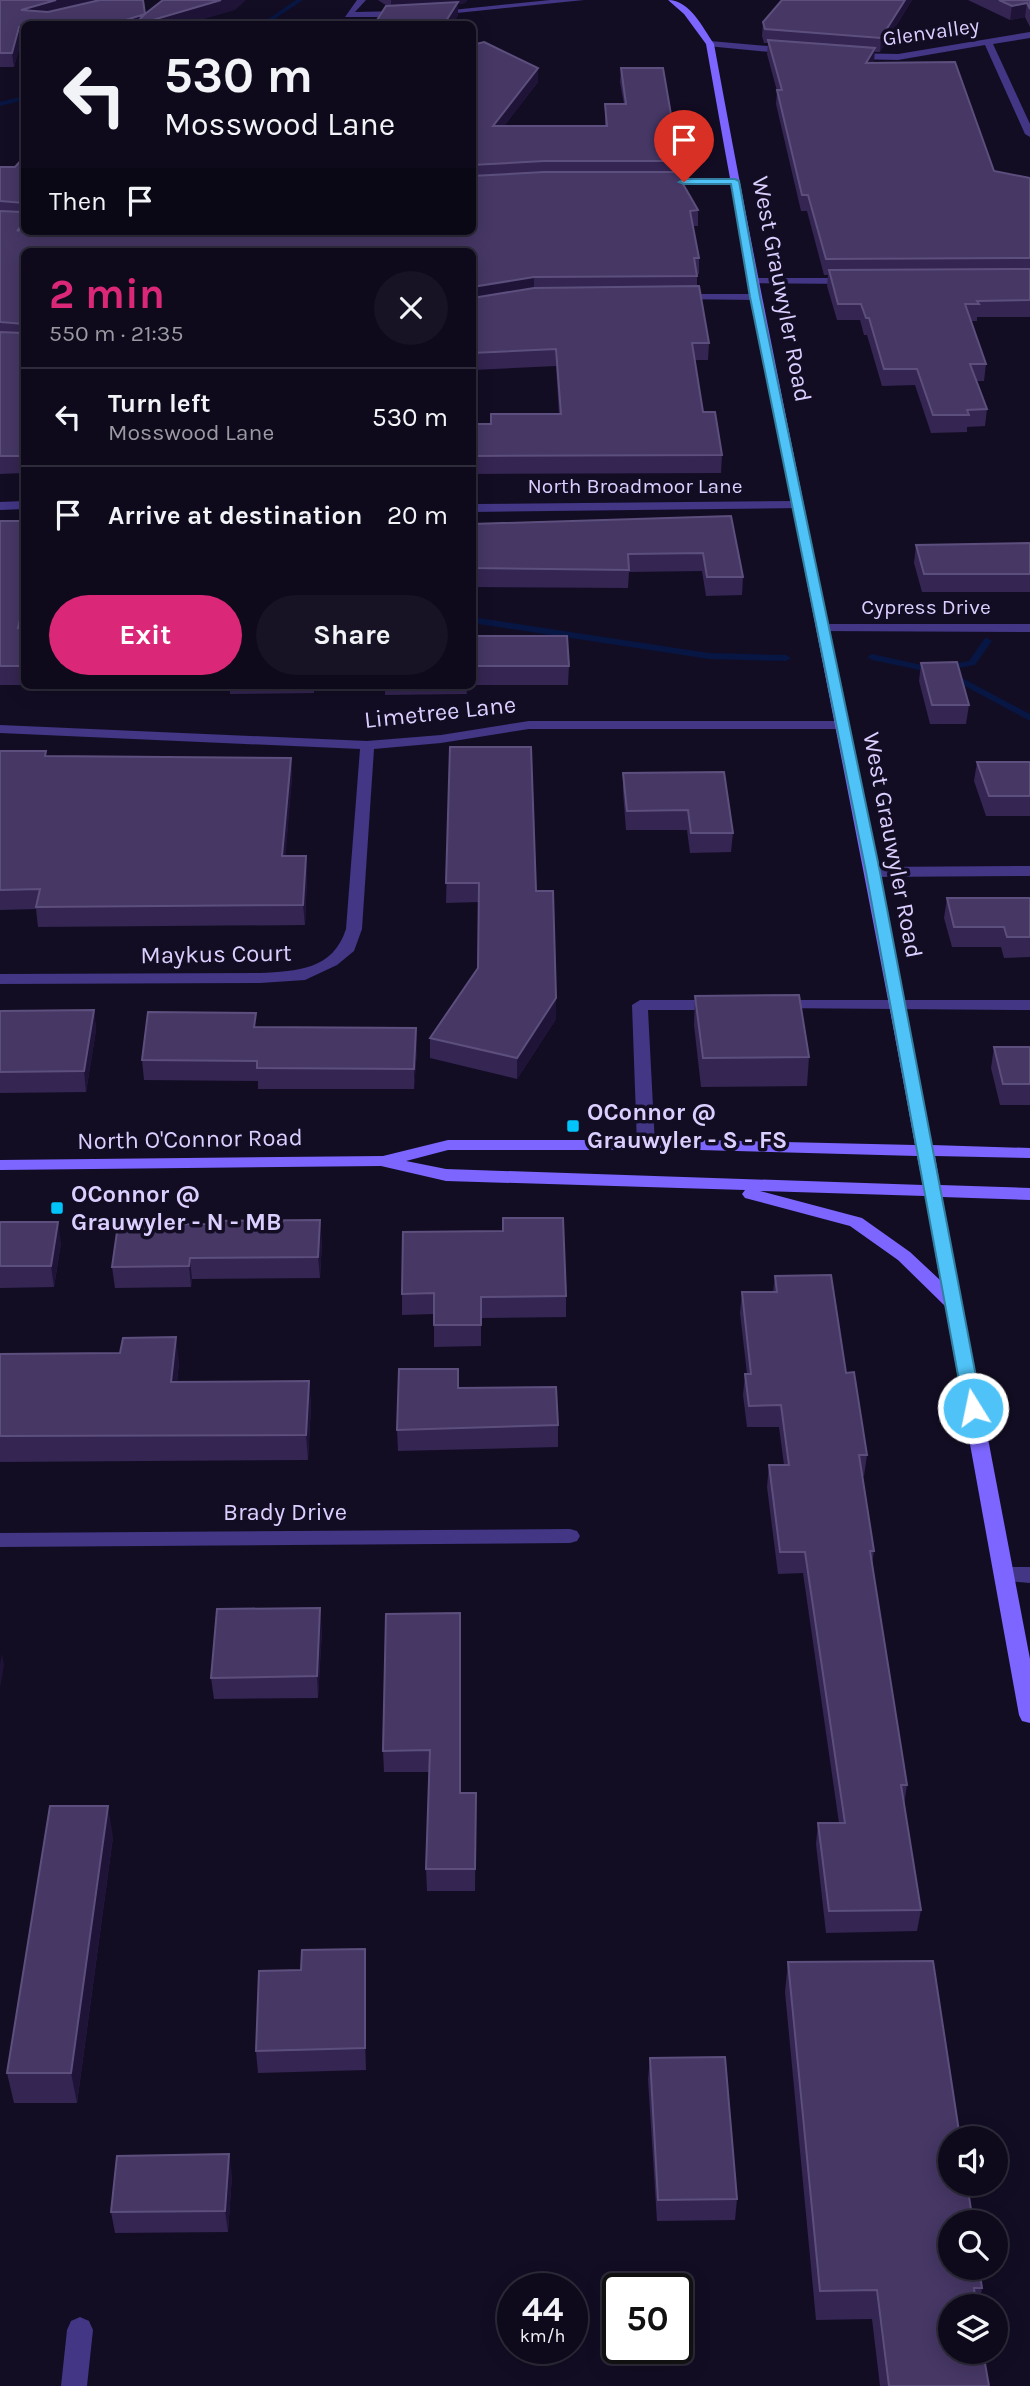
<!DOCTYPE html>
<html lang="en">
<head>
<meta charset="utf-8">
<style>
	:root { --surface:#0e0a1b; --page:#171324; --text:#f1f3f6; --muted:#9b9aa3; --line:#2e2b3a; --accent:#db2777 }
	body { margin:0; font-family:Karla,sans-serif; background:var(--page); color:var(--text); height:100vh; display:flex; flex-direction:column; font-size:26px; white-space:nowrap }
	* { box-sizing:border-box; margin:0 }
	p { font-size:23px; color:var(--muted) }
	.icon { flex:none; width:38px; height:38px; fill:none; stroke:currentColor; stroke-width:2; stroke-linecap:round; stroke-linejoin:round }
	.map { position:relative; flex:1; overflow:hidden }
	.sheet { position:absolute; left:21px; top:248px; width:455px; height:441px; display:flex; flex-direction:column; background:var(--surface); border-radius:10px; box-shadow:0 4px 18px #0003,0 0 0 2px var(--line) }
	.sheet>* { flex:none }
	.top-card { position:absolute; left:21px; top:21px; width:455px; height:214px; border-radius:10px; box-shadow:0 4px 18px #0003,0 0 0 2px var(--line); background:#0e0a1b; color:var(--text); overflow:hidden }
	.fabs { position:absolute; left:938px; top:2126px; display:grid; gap:14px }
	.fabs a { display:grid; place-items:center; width:70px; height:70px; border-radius:50%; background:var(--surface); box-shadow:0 4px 18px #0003,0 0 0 2px var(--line); font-size:35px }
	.speed { position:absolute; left:497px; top:2273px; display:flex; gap:14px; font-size:35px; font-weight:700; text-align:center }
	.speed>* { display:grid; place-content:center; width:91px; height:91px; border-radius:50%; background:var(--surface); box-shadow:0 4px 18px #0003,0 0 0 2px var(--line); line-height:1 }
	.speed small { font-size:18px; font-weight:400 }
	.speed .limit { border:4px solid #111; border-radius:10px; background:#fff; color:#111 }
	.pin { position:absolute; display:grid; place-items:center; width:60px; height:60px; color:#fff; margin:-72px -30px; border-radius:50% 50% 50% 0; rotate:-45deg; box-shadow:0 0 7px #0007 }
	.pin .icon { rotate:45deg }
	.me { position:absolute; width:77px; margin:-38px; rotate:350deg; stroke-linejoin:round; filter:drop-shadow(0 0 5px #0008) }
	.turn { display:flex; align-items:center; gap:24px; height:147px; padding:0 28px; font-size:32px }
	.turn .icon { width:91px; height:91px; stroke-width:2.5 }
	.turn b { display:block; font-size:49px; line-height:60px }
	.then { display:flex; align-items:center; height:66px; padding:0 28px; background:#0003; gap:14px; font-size:26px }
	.round { display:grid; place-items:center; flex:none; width:74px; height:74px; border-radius:37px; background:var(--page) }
	.overview { display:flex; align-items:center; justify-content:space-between; height:119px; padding:0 28px }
	h1 { font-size:42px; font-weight:700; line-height:52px; color:var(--accent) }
	.primary-button { display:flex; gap:14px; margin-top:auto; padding:14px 28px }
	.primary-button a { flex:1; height:80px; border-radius:42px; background:var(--accent); color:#fff; font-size:28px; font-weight:700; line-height:80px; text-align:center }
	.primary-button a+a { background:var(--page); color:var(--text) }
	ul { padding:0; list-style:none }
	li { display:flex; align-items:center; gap:21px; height:98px; padding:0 28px; border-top:2px solid var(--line) }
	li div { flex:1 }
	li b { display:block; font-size:26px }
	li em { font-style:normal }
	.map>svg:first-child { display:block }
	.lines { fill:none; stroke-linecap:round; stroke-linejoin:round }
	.stream { fill:#071642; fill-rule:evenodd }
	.service { fill:#423685; fill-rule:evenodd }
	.minor { fill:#423685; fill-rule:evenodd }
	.secondary { fill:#7c66ff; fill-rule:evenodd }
	.wall { fill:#342552 }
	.shaded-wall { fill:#1f1438 }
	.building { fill:#463765; stroke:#5d4f7d; stroke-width:2 }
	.route { fill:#4fc3f7; stroke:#337fa1; stroke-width:2 }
	.poi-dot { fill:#00c4fa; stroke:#130d24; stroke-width:2.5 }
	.labels { text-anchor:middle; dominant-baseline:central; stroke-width:7; stroke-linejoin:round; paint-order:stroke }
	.far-street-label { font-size:21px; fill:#dbcfff; stroke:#130d24 }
	.street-label { font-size:24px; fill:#dbcfff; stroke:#130d24 }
	.poi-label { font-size:24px; font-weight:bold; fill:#dbcfff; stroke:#130d24; text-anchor:start }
</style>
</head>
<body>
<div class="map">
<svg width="1030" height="2386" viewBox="0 0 1030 2386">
	<rect width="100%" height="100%" fill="#130d24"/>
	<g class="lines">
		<path class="stream" d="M296 0H303L267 24H261Z
			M24 96V100L0 106V102Z
			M472 617 709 653 786 655 791 658 786 661 709 659 472 623Z
			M987 638 992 641 975 665 947 670 1030 714V721L944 675 872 660 867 657 872 654 940 669 941 666 969 661 984 639Z"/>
		<path class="service" d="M357 0H366L355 12 402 11 406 14 402 17H345Z
			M550 0H584L437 15 433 12Z
			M640 1000H719L727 1005 719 1010H648L655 1145 646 1150 637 1145 632 1005Z
			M778 1000H1030V1010L772 1008 770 1005Z
			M80 2317 89 2321 93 2330 87 2386H61L67 2330 71 2321Z"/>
		<path class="minor" d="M1030 32V38L993 44 1030 124V137L1025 134 985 45 898 60 850 59 846 56 850 53 898 54Z
			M710 41 790 48 794 51 790 54 707 46Z
			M735 179 740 182 738 184 661 185 656 182 661 179Z
			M752 278H850L855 281 850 284 748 283V279Z
			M678 294H755L760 297 755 300 674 299V295Z
			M24 501V509L0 510V502Z
			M797 501 801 502V508L472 512V504Z
			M823 624H1030V632L818 631 816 628Z
			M529 721H843L850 725 843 729H529L441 743 374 749 362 929 354 951 337 965 305 980 260 983 0 984V974L260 973C297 971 333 970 346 929L360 749 0 733V725L367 741 441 735Z
			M1030 866V876L873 877 865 872 873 867Z
			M570 1529 577 1531 580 1536 577 1541 570 1543 0 1547V1533Z
			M1004 1567H1030V1583L997 1580 994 1575 997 1570Z"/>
		<path class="secondary" d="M668 0C690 0 703 28 714 44 781 412 863 778 932 1145L1030 1148V1158L935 1156 940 1185 1030 1188V1200L942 1197 1030 1659V1723L1022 1721 1019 1715 945 1306 898 1260 850 1226 745 1198 742 1194 745 1190 446 1181 381 1166 0 1170V1160L383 1156 448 1140H700L915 1145C848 777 770 412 706 44L684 14ZM448 1150H700L917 1156 923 1185 446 1169 406 1161ZM760 1191 925 1196 940 1280 910 1252 862 1218Z"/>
	</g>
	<path class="wall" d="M0 0 145 14 235 10 24 24V43L21 42 14 67H0Z
		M378 0H467L465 3 458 4V15L453 24H377V20L387 6Z
		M782 0H912L880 52H874V62L994 171 1030 178V317H977V321H971L986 364 984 381H976L987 409 985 426 967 427V432L931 433 915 385 882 386 867 335H864L860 320H837L827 286 828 275H824L807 211H801L776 104 777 91 767 54 768 43H764L762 36 763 22Z
		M968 0H1030V27L1025 17 1010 20Z
		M472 45 538 82 504 126H605V104H624L620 82 621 68 679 161V172L683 184 698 210V226H693L699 258V274H697V286L709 343 708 360H695L703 412 722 455 721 473 472 474V424H491L559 414 556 366 472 370V252H24V473L0 474V167H15L24 157V231H472Z
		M731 516 743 577 742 595 706 596 702 571 629 572 628 588 472 587V524Z
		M0 521H24V685H0Z
		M1030 543V592H922L914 563 916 545Z
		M472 636 569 666 568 685H472Z
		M921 663 969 705 966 724H930L919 681Z
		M101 686H184V689L101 690Z
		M230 686H314V693L230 694Z
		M385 686H466L467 694 385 695Z
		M450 747 536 891 556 1019 517 1079 430 1058V1038L478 968 479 902 446 903Z
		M0 751H46V756L291 758 292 777 285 856H306L307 875 305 925 38 927 36 909 0 910Z
		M977 762H1030V816H986L974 781Z
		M623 773 733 833 731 852 690 853 687 830H626L623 792Z
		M947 898H1030V957L1004 958 1001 947H952L944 918Z
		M695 996 809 1057 807 1086 701 1087 694 1025Z
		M94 1010 96 1030 86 1092 0 1093V1011Z
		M257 1027 416 1028 417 1049 414 1089H258V1081L144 1080 142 1060Z
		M994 1047H1030V1105H1000L991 1068Z
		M0 1222 61 1243 54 1287 0 1288Z
		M207 1224 322 1241 320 1278 192 1279 191 1287 115 1288 112 1267Z
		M403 1232 566 1296V1317L481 1318V1346L434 1347V1314L402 1315V1294Z
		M775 1276 846 1373 867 1455 864 1476H862L874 1551 872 1565 907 1785 904 1805 921 1910 917 1931 826 1933 816 1844 818 1823H839L803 1573 778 1574 767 1487 769 1465H784L779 1427H747L743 1395 745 1374H747L740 1313 742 1292H773Z
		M0 1354 179 1362 177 1382 309 1381 311 1406 308 1460 0 1462Z
		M458 1388 558 1425V1447L398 1451 397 1430Z
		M386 1614 460 1793H476L475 1891H427L426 1869 429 1772H384L383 1751Z
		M322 1630 318 1698 214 1699 211 1678Z
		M113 1837 77 2103H14L7 2073Z
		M788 1962 982 2288 979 2306H950L989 2386H880L872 2319 816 2320 785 1992Z
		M366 1970V2070L258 2073 256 2051Z
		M650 2058 737 2199 735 2220 657 2221 648 2079Z
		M232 2175 228 2232 115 2233 111 2212Z"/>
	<path class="shaded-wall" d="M56 0H105L22 24 21 10Z
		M221 0H246L235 10 187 24H113L145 14Z
		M391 0H467L465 3 458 4V15L453 24H444L391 8Z
		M905 0H912L880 52 881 38Z
		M1027 3 1025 17 1010 20 1012 6Z
		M19 27 21 42 14 67 12 53Z
		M875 48 874 63H866Z
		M538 68V82L493 141V126Z
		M534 277V293L472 303V287Z
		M24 603V631L18 628Z
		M291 758 292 777 284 876 282 856Z
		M306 856 307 875 305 925 303 905Z
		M556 998V1019L517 1079V1058Z
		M94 1010 96 1030 86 1092 84 1071Z
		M416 1028 417 1049 414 1089V1069Z
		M320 1220 322 1241 320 1278 318 1257Z
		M58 1222 61 1243 54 1287 51 1266Z
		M190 1258 192 1279 191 1287 189 1266Z
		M176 1337 179 1362 174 1408 171 1382Z
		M309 1381 311 1406 308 1460 306 1435Z
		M320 1608 322 1630 318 1698 317 1676Z
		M2 1654 4 1665 0 1688V1664Z
		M108 1806 113 1837 77 2103 71 2073Z
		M365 1949 366 1970V2070L365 2048Z
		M229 2154 232 2175 228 2232 225 2211Z"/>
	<path class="building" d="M0 0H56L21 10 48 12 100 0H143L145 14 113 24H24V29L19 27 12 53H0Z
		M163 0H221L139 24H135L145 14Z
		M782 0H905L881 38 765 29 763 22Z
		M999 0H1030V9L1027 3 1012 6Z
		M458 2 444 24H379L377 20 386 6Z
		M768 40 875 48 866 63 955 62 994 171 1030 178V258L826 259 808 195H802L777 90H782Z
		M484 42 538 68 493 126H607L605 104H626L621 68H663L679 161H544L472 165V45Z
		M24 157V203L0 201V167H15Z
		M544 172H681L683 184 698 210 690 211 699 258H694L697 276 534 277 472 287V252H24V324L0 322V211L22 212 24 204V223L17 231 24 228V231H472V176Z
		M1030 269V300L977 301 979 304H965L986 364H970L987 409 967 410 969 415H933L917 369H884L869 318H866L861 304H838L829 270Z
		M699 286 709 343H692L703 412H715L722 455 472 456V424H491V414H561L556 349 472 353V298L534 288Z
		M24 325V456H0V332L22 333Z
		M731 516 743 577H707L703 553 628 554 629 570 472 568V524Z
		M0 521H24V603L18 628H24V666H0Z
		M1030 543V574H924L916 545Z
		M472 636H567L569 666H472Z
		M957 662 969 705H932L921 663Z
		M450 747H531L536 891H553L556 998 517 1058 430 1038 478 968 479 883H446Z
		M0 751H46L45 756 291 758 282 856H306L303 905 36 907 40 889 0 890Z
		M977 762H1030V796H989Z
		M724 772 733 833H691L688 810 627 811 623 773Z
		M947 898H1030V937H1007L1004 927H954Z
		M799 995 809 1057 703 1058 695 996Z
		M94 1010 84 1071 0 1072V1011Z
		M148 1012 256 1013 254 1027 416 1028 414 1069 257 1068V1061L142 1060Z
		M994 1047H1030V1084H1003Z
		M503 1218H563L566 1296 481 1297V1325H434V1293L402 1294 403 1232 503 1231Z
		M320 1220 318 1257 190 1258 189 1266 112 1267 118 1225 207 1224V1221Z
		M0 1222H58L51 1266H0Z
		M831 1275 846 1373 854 1372 867 1455H859L874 1551H870L907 1785H901L921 1910 829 1911 818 1823H845L805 1552H780L769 1465H789L781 1405 749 1406 745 1374H751L742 1292H777L775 1276Z
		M176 1337 171 1382 309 1381 306 1435 0 1436V1354L120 1353 123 1338Z
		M399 1369H458V1388L556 1387 558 1425 397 1430Z
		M320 1608 317 1676 211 1678 217 1609Z
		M460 1613V1793H476L475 1869H426L430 1750 383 1751 386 1614Z
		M50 1806H108L71 2073H7Z
		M365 1949V2048L256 2051 259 1971 301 1970 302 1950Z
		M933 1961 960 2138H950V2184H967L973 2222H950V2268H979L982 2288H974L976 2306H950V2352H983L989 2386H889L877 2290 820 2291 788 1962Z
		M725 2057 737 2199 658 2200 650 2058Z
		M229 2154 225 2211 111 2212 117 2156Z"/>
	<path class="route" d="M735 179 739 181 760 297 880 872 982 1408 973 1415 964 1408 866 872 750 297 731 184H684L679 182 684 179Z"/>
	<g class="poi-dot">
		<rect x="566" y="1119" width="14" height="14" rx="3.5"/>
		<rect x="50" y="1201" width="14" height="14" rx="3.5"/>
	</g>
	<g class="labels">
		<g class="far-street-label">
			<text transform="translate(931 32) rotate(-8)">Glenvalley</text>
			<text x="635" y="486">North Broadmoor Lane</text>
			<text x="926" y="607">Cypress Drive</text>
		</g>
		<g class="street-label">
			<text transform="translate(782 289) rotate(79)">West Grauwyler Road</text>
			<text transform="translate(440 712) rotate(-6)">Limetree Lane</text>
			<text transform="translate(893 845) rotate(79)">West Grauwyler Road</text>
			<text transform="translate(216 954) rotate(-1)">Maykus Court</text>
			<text transform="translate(190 1139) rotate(-1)">North O'Connor Road</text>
			<text x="285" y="1512">Brady Drive</text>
		</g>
		<g class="poi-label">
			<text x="587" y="1112">OConnor @<tspan x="587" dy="28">Grauwyler - S - FS</tspan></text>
			<text x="71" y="1194">OConnor @<tspan x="71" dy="28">Grauwyler - N - MB</tspan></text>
		</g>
	</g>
</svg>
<div class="fabs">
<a><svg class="icon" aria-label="sound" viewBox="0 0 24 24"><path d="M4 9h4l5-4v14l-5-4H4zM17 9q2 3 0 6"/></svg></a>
<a><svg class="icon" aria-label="search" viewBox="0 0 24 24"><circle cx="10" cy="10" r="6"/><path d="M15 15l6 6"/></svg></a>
<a><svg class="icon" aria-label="layers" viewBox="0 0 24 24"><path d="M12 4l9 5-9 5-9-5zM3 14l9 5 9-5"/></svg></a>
</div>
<div class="speed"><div>44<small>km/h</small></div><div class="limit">50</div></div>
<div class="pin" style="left:684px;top:182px;background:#d93025"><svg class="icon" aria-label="arrive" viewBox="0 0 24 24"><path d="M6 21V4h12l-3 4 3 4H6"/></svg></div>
<svg class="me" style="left:973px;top:1408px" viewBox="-20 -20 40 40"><circle r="17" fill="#4fc3f7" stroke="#fff" stroke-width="3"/><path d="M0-11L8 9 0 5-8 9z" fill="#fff"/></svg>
<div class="top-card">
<div class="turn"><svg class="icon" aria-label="left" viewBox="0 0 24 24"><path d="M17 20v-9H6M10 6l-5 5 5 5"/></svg><div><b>530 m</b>Mosswood Lane</div></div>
<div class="then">Then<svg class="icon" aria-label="arrive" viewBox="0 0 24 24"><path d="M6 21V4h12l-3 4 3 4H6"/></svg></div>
</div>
<section class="sheet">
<div class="overview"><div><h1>2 min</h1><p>550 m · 21:35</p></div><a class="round"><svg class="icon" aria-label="close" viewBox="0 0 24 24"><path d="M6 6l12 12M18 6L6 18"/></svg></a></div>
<ul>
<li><svg class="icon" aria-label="left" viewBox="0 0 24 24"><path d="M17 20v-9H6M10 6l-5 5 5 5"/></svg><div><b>Turn left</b><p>Mosswood Lane</p></div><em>530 m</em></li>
<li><svg class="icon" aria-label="arrive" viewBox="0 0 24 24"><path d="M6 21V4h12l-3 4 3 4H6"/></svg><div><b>Arrive at destination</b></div><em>20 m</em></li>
</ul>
<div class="primary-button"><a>Exit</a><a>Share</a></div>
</section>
</div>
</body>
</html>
